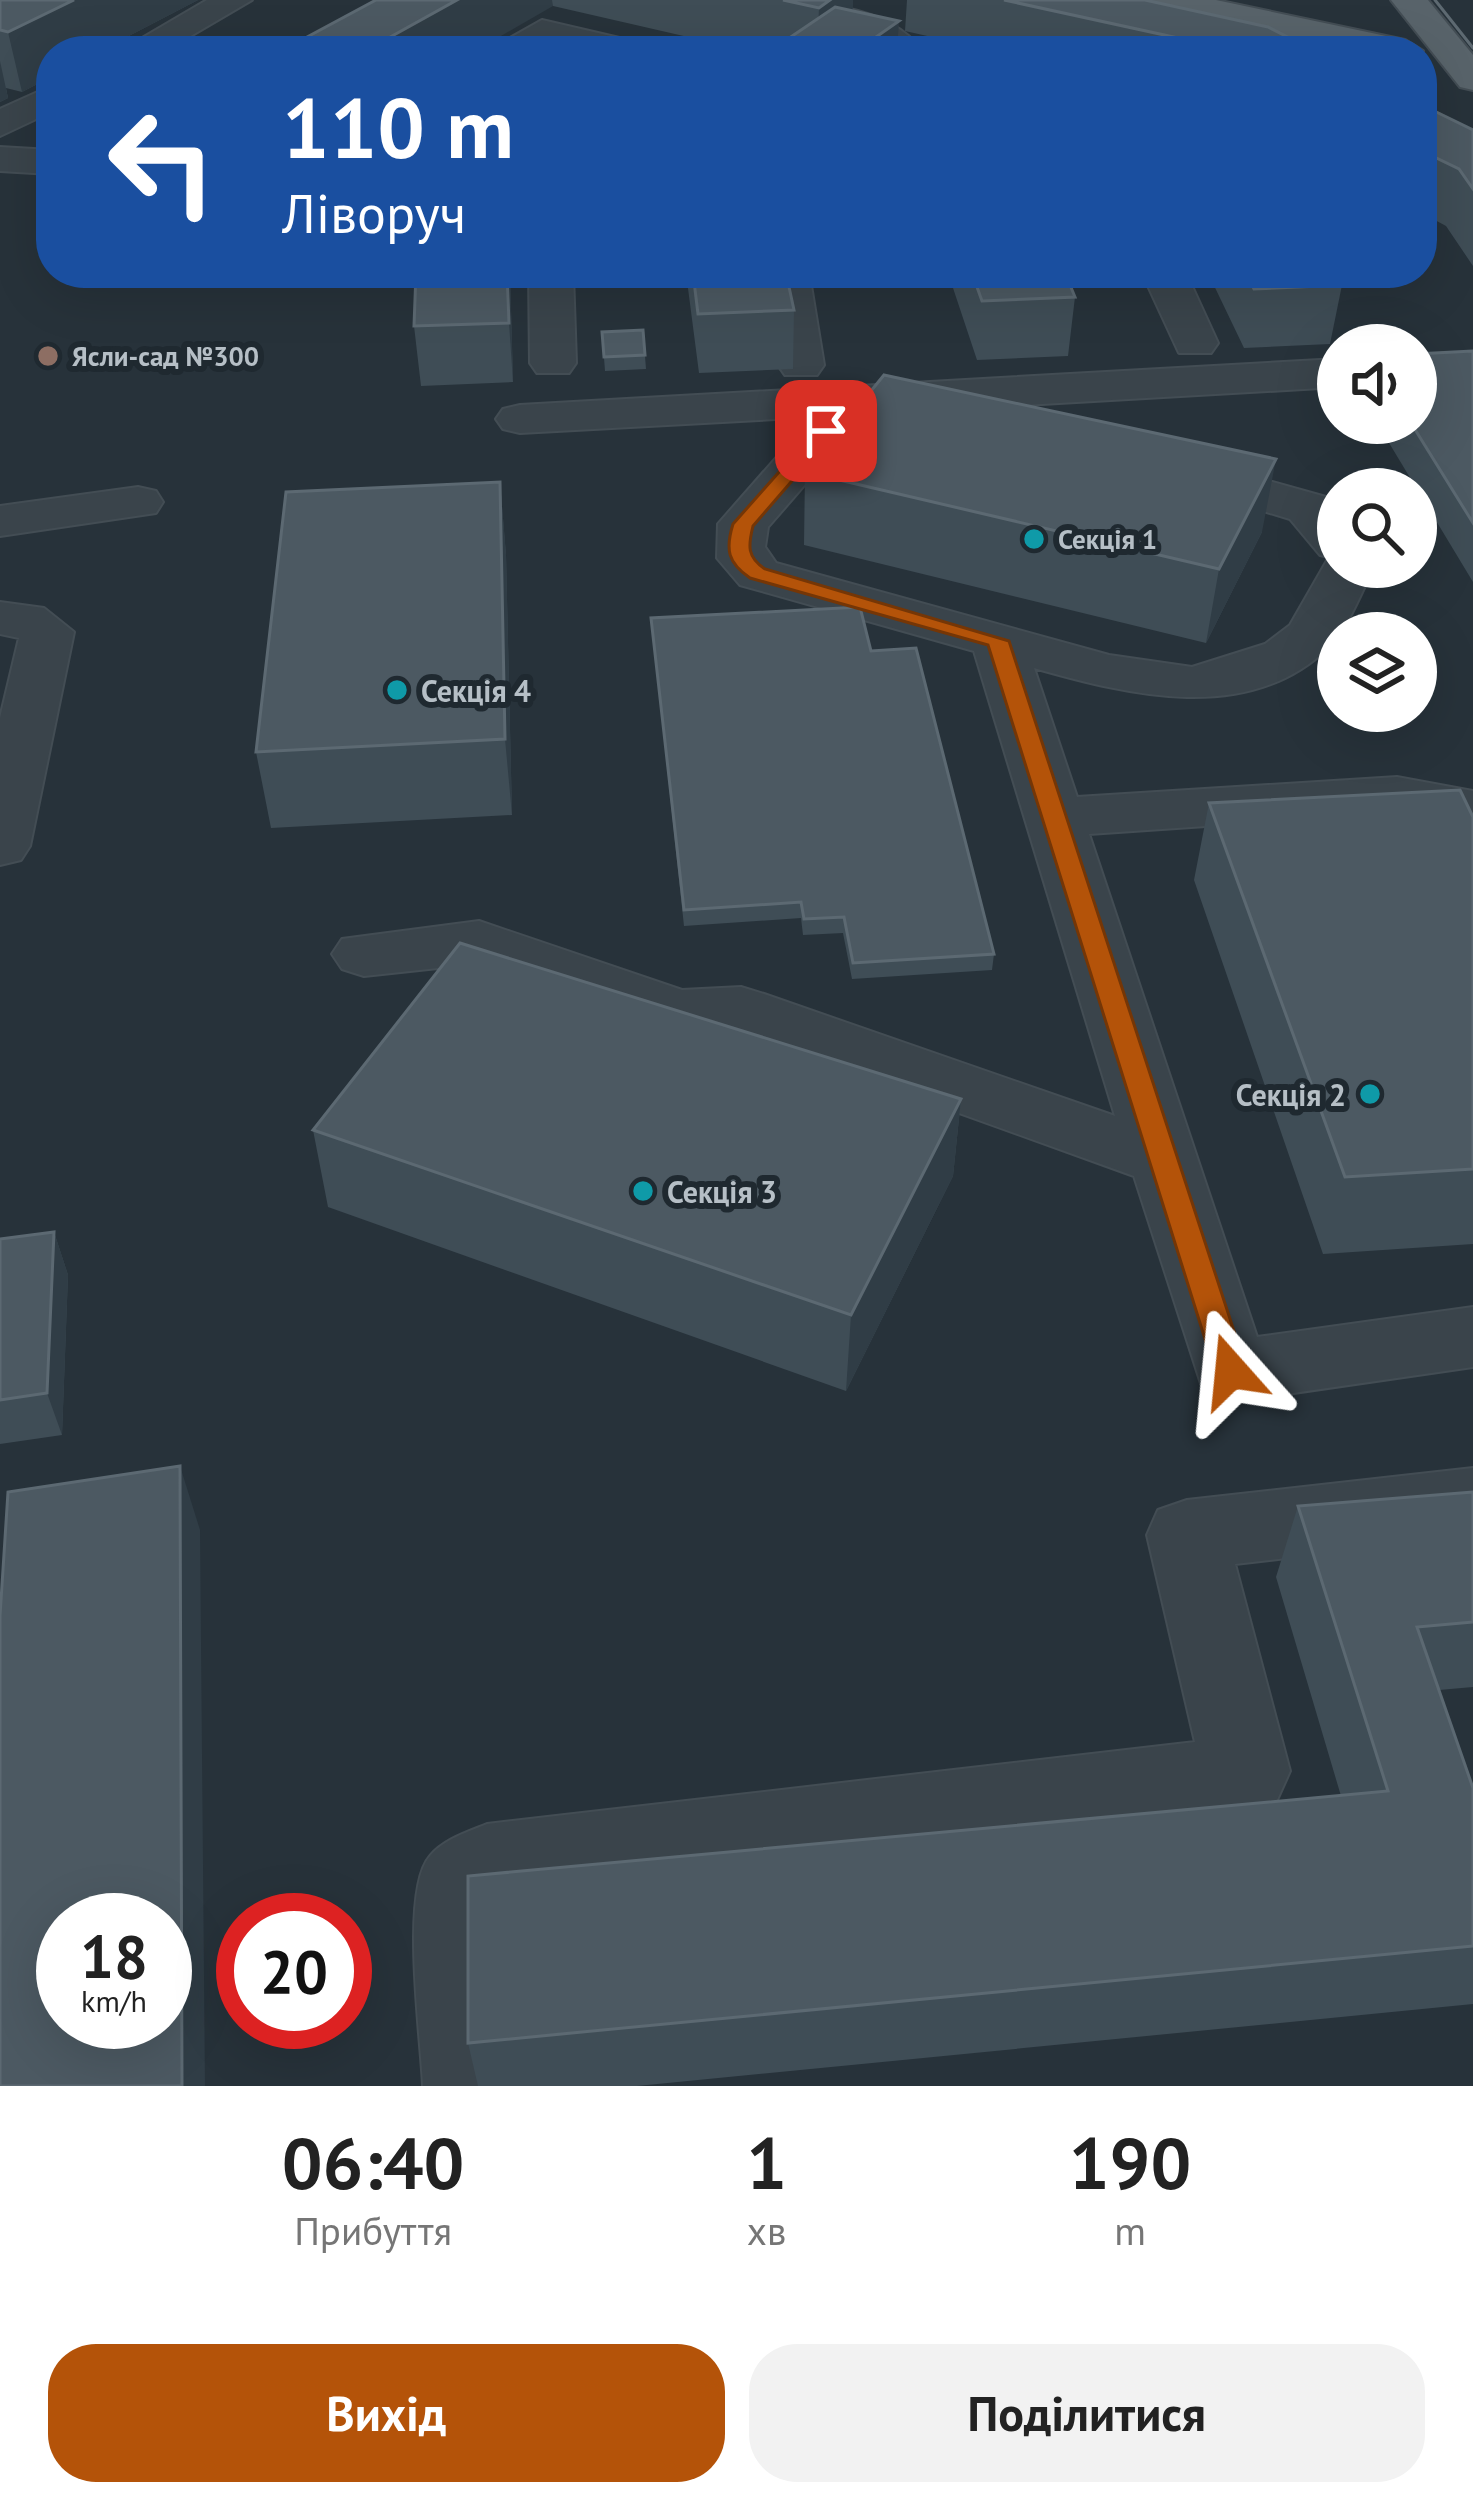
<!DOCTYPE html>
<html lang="uk">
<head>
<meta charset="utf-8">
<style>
	:root { --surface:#fff; --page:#f2f2f2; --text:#222; --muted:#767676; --accent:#b45309 }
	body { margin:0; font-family:"PT Sans",sans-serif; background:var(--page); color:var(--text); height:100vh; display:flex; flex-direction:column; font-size:45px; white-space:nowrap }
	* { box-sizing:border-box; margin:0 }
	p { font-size:39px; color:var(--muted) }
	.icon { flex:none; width:66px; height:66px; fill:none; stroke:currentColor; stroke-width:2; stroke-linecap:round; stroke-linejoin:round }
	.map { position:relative; height:2086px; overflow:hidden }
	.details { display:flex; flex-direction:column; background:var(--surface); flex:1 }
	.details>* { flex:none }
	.top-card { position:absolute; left:36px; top:36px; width:1401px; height:252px; border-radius:48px; box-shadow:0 12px 48px #0002; background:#1a4fa0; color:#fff; overflow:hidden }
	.controls { position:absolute; left:1317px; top:324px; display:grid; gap:24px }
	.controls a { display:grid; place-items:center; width:120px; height:120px; border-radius:50%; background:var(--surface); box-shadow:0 12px 48px #0002; font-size:60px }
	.speed { position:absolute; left:36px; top:1893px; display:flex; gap:24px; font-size:60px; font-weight:700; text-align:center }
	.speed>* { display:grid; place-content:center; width:156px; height:156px; border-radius:50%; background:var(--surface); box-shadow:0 12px 48px #0002; line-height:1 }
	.speed small { font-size:30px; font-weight:400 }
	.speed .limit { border:18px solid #d22; background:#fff; color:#111 }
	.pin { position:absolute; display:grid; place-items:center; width:102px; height:102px; color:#fff; margin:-51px; border-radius:24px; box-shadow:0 6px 18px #0006 }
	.me { position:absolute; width:132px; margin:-66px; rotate:342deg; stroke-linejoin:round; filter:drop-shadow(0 0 9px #0008) }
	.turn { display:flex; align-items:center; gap:42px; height:252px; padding:0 48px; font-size:54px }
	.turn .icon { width:156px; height:156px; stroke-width:2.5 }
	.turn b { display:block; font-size:84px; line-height:102px }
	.eta { display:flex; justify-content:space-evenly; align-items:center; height:204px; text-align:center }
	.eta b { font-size:72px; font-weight:600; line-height:84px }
	.button { display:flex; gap:24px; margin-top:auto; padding:24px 48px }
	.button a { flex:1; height:138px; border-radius:48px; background:var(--accent); color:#fff; font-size:48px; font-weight:600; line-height:138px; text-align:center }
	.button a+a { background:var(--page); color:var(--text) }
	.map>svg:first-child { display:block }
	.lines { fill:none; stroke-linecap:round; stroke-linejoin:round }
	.minor-casing { stroke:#434d54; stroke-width:4 }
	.major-casing { stroke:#434d54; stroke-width:4 }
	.minor { fill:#3a444b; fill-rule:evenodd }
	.major { fill:#58636a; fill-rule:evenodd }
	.tram { stroke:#5d6971; stroke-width:3 }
	.wall { fill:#3f4d56 }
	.shaded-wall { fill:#303d46 }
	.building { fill:#4c5962; stroke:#5c6972; stroke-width:3; fill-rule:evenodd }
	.route { fill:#b45309; stroke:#753606; stroke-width:3 }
	.education-dot { fill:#8d6e63; stroke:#1f2930; stroke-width:4.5 }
	.culture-dot { fill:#0f9aa8; stroke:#1f2930; stroke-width:4.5 }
	.labels { text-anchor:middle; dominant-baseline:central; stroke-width:12; stroke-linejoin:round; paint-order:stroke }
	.far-poi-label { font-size:27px; font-weight:bold; fill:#b6bfc6; stroke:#1f2930; text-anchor:start }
	.poi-label { font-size:30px; font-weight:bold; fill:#b6bfc6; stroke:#1f2930; text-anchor:start }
</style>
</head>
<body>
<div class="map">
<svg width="1473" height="2086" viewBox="0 0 1473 2086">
	<rect width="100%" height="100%" fill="#27323a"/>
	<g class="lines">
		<g class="minor-casing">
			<path id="minor" d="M207 0H252L165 51H120Z
				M748 0C803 0 889 3 922 51H884L877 43 754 7Z
				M542 20 641 43 646 51H581L547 43 532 51H487Z
				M51 86V112L0 136V109Z
				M0 147 51 150V174L0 171Z
				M529 273H573L576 363 569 373H537L530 363Z
				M765 273H809L824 365 817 375H785L778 365Z
				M1142 273H1186L1218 343 1211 353H1179Z
				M1338 359V387L866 414 768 527 765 547 776 563 1109 655 1192 667 1265 644 1290 625 1329 557 1320 555 1290 519 1166 482 1158 472 1166 462 1183 457 1326 497 1338 512V567H1374C1361 593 1348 628 1328 648 1248 725 1129 695 1034 668L1077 797 1397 777 1473 791V829L1397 813 1089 834 1257 1337 1473 1307V1367L1231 1402 1204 1393 1134 1176 737 1033 678 1036 475 964 364 976 342 969 332 954 342 939 479 921 682 990 741 987 764 994 1115 1116 974 651 740 585 717 558 718 524 812 417 520 433 503 429 496 419 503 409 520 405Z
				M138 487 156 491 163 502 156 513 0 536V506Z
				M0 602 44 608 74 632 30 846 21 860 0 865V718L19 638 0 634Z
				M1473 1468V1536L1235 1564 1290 1771 1277 1800 1183 1828 508 1909 519 2086H423C421 2037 400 1890 430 1856 444 1839 468 1832 487 1824L1195 1742 1147 1535 1158 1510 1187 1500Z"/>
		</g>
		<g class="major-casing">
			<path id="major" d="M1148 0H1216L1405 40 1423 51H1354L1166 11Z
				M1391 0H1428L1473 55V90L1460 87Z"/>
		</g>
		<use href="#minor" class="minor"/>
		<use href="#major" class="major"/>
		<path class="tram" d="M1435 0 1473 48"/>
	</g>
	<path class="wall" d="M0 0H198L100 51H51V77L22 92 6 88 8 98 0 102Z
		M376 0H853L852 10 897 51H749L553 6Z
		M907 0H1145L1315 51H994L905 31Z
		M1422 105 1473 130V266L1446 226 1422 213Z
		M510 273 513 382 421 386 414 326Z
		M686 273H786L794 310 793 369 699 373Z
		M948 273H1065L1075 297 1068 356 977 360Z
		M1208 273H1335L1342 285 1330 344 1244 348Z
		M643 330 646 369 605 371 602 332Z
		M1473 351V582L1377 423H1416Z
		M805 472 1262 532 1206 643 804 545Z
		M500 482 506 555 512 815 271 828 256 752Z
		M651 618 871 651 994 954 992 970 852 979 843 933 803 935 801 918 684 926Z
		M1209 803 1473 817V1244L1323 1254 1194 880Z
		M961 1099 953 1176 846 1391 328 1207 313 1130Z
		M54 1232 68 1275 62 1435 0 1444V1239Z
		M1473 1492V1687L1439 1690 1473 1788V2004L637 2086H478L468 2043 1341 1796 1276 1577 1298 1506Z"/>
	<path class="shaded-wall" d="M74 0H198L100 51H51V77L22 92 8 32Z
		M457 0H552L553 6 475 51H365Z
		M830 0H853L851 42 817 51 819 8Z
		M899 21 897 51H856Z
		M0 61 8 98 0 102Z
		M507 273H510L513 382 509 323Z
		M1276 459 1262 532 1206 643 1219 569Z
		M500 482 506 555 512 815 505 739Z
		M961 1099 953 1176 846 1391 851 1315Z
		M54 1232 68 1275 62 1435 47 1393Z
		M180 1466 200 1530 205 2086H182Z"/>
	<path class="building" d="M0 0H74L8 32 0 30Z
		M376 0H457L365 51H281Z
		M783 0H830L819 8Z
		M1004 0H1145L1268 27 1315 51H1221L1210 45Z
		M835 7 899 21 856 51H770Z
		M1422 105 1473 130V189L1459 169 1422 151Z
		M416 273H507L509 323 414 326Z
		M693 273H786L794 310 698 314Z
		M972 273H1065L1075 297 982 301Z
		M1246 273H1335L1342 285 1254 289Z
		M643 330 645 355 604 357 602 332Z
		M1473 351V523L1411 423H1416V354Z
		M884 375 1276 459 1219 569 805 472Z
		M500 482 505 739 256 752 286 492Z
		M860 607 871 651 916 648 994 954 853 963 844 917 804 919 801 902 684 910 651 618Z
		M1460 790 1473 817V1169L1345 1177 1209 803Z
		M460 943 961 1099 851 1315 313 1130Z
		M54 1232 47 1393 0 1400V1239Z
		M180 1466 182 2086H0V1616L8 1492ZM63 1920H165V2022H63Z
		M1473 1492V1622L1417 1627 1473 1788V1946L468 2043V1876L1388 1791 1298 1506Z"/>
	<path class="route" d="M819 427 835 431 753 526C748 546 747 557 765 569L1009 641 1247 1371 1242 1380H1220L1215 1371 988 645 750 578C728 563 725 550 733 524Z"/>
	<circle class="education-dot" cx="48" cy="356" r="12"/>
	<g class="culture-dot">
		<circle cx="1034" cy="539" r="12"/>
		<circle cx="397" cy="690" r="12"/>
		<circle cx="1370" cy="1094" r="12"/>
		<circle cx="643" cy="1191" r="12"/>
	</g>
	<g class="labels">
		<g class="far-poi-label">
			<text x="72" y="356">Ясли-сад №300</text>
			<text x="1058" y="539">Секція 1</text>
		</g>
		<g class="poi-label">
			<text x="421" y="690">Секція 4</text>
			<text x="1346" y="1094" text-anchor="end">Секція 2</text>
			<text x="667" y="1191">Секція 3</text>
		</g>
	</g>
</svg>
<div class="controls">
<a><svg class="icon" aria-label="sound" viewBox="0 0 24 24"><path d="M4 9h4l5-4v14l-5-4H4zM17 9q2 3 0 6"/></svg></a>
<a><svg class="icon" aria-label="search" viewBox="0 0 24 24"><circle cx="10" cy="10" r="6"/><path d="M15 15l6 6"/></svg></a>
<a><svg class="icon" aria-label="layers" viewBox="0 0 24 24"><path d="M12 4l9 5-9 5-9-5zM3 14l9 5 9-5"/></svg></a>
</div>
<div class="speed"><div>18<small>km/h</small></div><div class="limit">20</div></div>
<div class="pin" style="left:826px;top:431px;background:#d93025"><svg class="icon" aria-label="arrive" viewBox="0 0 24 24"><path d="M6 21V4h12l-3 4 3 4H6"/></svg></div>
<svg class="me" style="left:1231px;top:1371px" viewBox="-20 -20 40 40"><path d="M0-17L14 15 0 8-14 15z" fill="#b45309" stroke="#fff" stroke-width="4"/></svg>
<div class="top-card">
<div class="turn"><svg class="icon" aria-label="left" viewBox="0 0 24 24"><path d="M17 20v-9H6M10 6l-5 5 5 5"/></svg><div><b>110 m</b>Ліворуч</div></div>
</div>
</div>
<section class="details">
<div class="eta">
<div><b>06:40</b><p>Прибуття</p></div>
<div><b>1</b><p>хв</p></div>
<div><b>190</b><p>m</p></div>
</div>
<div class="button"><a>Вихід</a><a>Поділитися</a></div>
</section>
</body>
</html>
